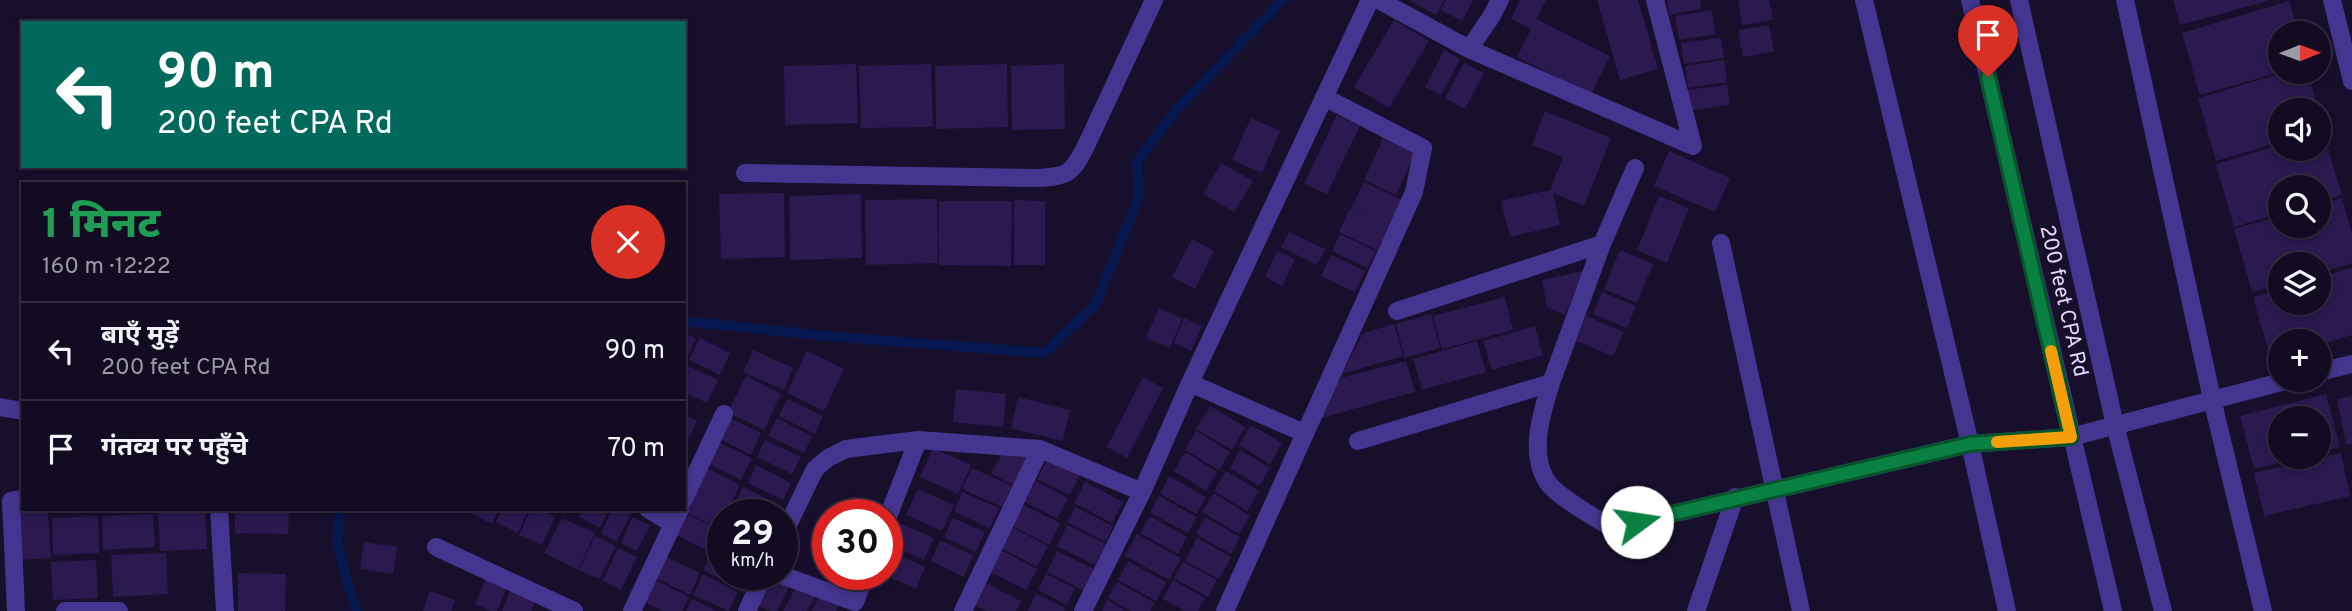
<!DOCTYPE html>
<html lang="hi">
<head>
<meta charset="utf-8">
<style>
	:root { --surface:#120b22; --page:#1f192f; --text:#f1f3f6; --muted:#9c9ba5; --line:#312b40 }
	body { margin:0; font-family:Overpass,"Noto Sans Devanagari",sans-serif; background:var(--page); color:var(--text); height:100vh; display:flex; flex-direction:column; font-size:26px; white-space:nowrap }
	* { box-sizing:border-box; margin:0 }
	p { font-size:23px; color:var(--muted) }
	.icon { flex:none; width:38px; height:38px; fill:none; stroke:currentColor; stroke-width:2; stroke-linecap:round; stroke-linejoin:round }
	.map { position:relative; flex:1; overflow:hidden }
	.sheet { position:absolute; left:21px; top:182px; width:665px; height:329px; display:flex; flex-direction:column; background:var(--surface); border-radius:0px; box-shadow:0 4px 10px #0003,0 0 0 2px var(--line) }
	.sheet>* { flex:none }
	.hud { position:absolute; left:21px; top:21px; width:665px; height:147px; border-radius:0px; box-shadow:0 4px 10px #0003,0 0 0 2px var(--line); background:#00695c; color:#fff; overflow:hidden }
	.needle { width:46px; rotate:89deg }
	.controls { position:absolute; left:2268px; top:21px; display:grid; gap:14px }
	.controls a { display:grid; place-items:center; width:63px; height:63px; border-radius:50%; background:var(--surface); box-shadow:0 4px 10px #0003,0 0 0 2px var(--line); font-size:35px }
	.speed { position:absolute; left:707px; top:499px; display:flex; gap:14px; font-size:35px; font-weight:700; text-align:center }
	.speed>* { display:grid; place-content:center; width:91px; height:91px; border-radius:50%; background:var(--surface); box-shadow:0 4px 10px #0003,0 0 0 2px var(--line); line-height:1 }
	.speed small { font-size:18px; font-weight:400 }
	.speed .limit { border:10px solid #d22; background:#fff; color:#111 }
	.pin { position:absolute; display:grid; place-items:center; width:60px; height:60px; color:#fff; margin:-72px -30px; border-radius:50% 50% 50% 0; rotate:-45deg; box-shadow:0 0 7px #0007 }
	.pin .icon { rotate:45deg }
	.me { position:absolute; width:77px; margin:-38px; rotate:76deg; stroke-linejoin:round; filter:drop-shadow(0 0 5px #0008) }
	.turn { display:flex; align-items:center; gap:24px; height:147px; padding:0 21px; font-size:32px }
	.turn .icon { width:91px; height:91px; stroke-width:2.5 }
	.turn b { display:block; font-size:49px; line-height:60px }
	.round { display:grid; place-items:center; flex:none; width:74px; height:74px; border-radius:37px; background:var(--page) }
	.summary { display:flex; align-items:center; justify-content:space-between; height:119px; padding:0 21px }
	h1 { font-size:42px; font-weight:800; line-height:52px; color:#1e9e55 }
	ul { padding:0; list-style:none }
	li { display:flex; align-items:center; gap:21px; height:98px; padding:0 21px; border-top:2px solid var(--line) }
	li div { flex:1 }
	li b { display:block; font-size:26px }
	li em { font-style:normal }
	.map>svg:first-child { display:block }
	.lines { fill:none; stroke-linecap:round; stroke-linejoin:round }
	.stream { stroke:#06184f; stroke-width:10 }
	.building { fill:#2b1950 }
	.minor { stroke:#443690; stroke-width:18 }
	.route-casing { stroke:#07532c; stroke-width:18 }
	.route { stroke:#0b8043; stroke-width:12 }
	.slow { stroke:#f59e0b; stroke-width:12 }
	.labels { text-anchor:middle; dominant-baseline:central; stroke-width:5; stroke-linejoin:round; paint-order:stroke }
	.street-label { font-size:21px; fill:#e4dbff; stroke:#180f2d }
</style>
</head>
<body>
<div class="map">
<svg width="2352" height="611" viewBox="0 0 2352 611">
	<rect width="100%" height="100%" fill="#180f2d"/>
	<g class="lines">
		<path class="stream" d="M684 321 826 336 1044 353 1096 304 1139 197 1137 161 1177 109 1283 0
			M340 509 337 544 356 611"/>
	</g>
	<path class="building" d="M1409 0H1444L1436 15Z
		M1446 0H1473L1462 21 1441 10Z
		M1520 0H1546L1536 19 1610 56 1591 94 1517 57 1531 29 1511 19Z
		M1597 0H1638L1658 69 1620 80Z
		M1667 0H1700L1701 9 1669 15Z
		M1738 0H1769L1773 20 1742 25Z
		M2173 0H2268V1L2180 25Z
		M2289 1 2299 33H2280V72L2200 95 2182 33Z
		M1712 10 1715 34 1679 40 1675 16Z
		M1394 20 1429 41 1389 108 1354 87Z
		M1769 25 1774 51 1743 57 1738 30Z
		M1721 38 1724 58 1684 64 1681 43Z
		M1444 50 1460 59 1441 95 1425 87Z
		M1724 60 1727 82 1688 88 1685 66Z
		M1464 63 1484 73 1465 109 1445 98Z
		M856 64 858 123 785 125 784 66Z
		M931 64 933 127 861 128 859 66Z
		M1007 64 1008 127 936 129 935 66Z
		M1064 64 1065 129 1012 130 1011 66Z
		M2287 72H2307L2319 110H2280V142L2216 161 2198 98Z
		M1727 85 1730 105 1688 111 1685 90Z
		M1545 111 1611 138 1584 206 1553 193 1560 225 1510 237 1501 201 1550 190 1563 157 1532 145Z
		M1337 115 1360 126 1327 194 1304 184Z
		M1251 118 1280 131 1262 173 1232 160Z
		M2323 133 2342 195 2319 202V187H2280V213L2234 227 2216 164 2280 145V149H2319V134Z
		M1384 136 1416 151 1396 195 1364 180Z
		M1669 151 1730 178 1715 212 1654 186Z
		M1221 163 1253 181 1234 212 1203 194Z
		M1364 182 1402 200 1377 250 1339 232 1350 209 1379 223 1351 209Z
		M784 193 785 257 721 259 719 194Z
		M861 194 862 258 790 260 789 196Z
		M1659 196 1689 208 1667 263 1637 250Z
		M2342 198 2352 234V263L2319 273V264H2280V284L2252 292 2234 229 2280 216V226H2319V205Z
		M937 199 938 263 866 265 865 200Z
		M1014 200 1045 201V265H1014Z
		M939 201H1012L1011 266 939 265Z
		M1289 232 1325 249 1317 265 1281 247Z
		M1340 234 1376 251 1368 268 1332 251Z
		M1192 239 1214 251 1195 289 1172 277Z
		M1620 250 1653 264 1637 303 1604 289Z
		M1277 251 1295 259 1282 286 1265 277Z
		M1331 255 1365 271 1355 292 1321 276Z
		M2352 268V335L2319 345V341H2280V357L2271 359 2253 297 2280 289V303H2319V277Z
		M1583 271 1565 315 1547 307 1542 280Z
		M1602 292 1636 306 1627 328 1593 314Z
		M1505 297 1513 330 1442 349 1433 316Z
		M1159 308 1182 318 1170 348 1146 338Z
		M1431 314 1440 348 1405 358 1396 324Z
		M1586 316 1624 332 1613 356 1576 341Z
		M1184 318 1202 326 1191 351 1174 343Z
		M1394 324 1403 356 1342 374 1363 333Z
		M1535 326 1543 355 1492 370 1483 341Z
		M684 333 696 338 684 363Z
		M700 338 730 353 720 375 689 360Z
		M1477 341 1486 372 1422 390 1413 359Z
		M753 350 793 368 784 390 743 372Z
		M807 351 844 369 824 411 787 393Z
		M1406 361 1415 392 1314 420 1341 378Z
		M686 365 718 380 707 403 684 392Z
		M746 376 781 394 764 430 728 412Z
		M1143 377 1163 388 1127 458 1107 447Z
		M956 389 1006 394 1003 427 953 422Z
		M2326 394 2340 447 2319 452V418H2280V457L2298 458 2254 469 2240 416Z
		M2352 396V444L2346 445 2337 399Z
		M1018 397 1070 410 1063 441 1011 428Z
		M787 399 823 416 815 434 779 416Z
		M1210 406 1245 427 1232 450 1196 429Z
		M684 414 697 421 686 443 684 442Z
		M726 416 761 433 751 455 716 437Z
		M777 418 812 436 804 453 768 436Z
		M1251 425 1282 443 1270 464 1239 445Z
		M1196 431 1230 452 1219 470 1185 450Z
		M765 440 801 457 792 474 757 457Z
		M716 441 752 458 741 480 706 462Z
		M933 448 971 465 958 494 920 477Z
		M1240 450 1270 468 1259 486 1230 468Z
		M1003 451 1029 458 1016 486 991 474Z
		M1185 452 1217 472 1206 491 1174 471Z
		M2341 453 2350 496 2264 516 2254 473Z
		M1048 458 1080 474 1070 495 1037 479Z
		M756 465 791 483 783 500 748 483Z
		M705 467 740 485 726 514H723L719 528 684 511Z
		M972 468 1012 486 1002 507 962 489Z
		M1226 471 1259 491 1247 511 1214 491Z
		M1169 476 1206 497 1197 514 1160 494Z
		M1036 481 1068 498 1057 519 1025 502Z
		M1085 482 1123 502 1112 523 1074 503Z
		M743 487 779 505 774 514H755L735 504Z
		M918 489 954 505 942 531 906 515Z
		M962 492 999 508 990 528 954 512Z
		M1214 493 1250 516 1239 534 1202 512Z
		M1159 496 1197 517 1188 533 1150 513Z
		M1021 504 1060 523 1049 545 1011 525Z
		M1075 507 1113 526 1106 542 1067 522Z
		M205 509 207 549 160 551 158 511Z
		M235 509H289L288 534 235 533Z
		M471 509H499L492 524 470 513Z
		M502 509H529L518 533 496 522Z
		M531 509H539L555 517 542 545 519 535Z
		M583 509H609L600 528 579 517Z
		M612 509 632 511 617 541 601 534Z
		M48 511 51 558 18 560 15 512Z
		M683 512 719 529 708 551 673 533Z
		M153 514 155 547 103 550 102 516Z
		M98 516 99 553 53 555 52 518Z
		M1150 516 1187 537 1178 554 1140 533Z
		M633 517 650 525 637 551 621 543Z
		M1205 517 1240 537 1231 554 1196 534Z
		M562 518 595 533 578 570 544 553Z
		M953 518 985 532 976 552 944 537Z
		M899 523 934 538 924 560 890 545Z
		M1067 525 1106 544 1095 565 1057 546Z
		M1010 526 1048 546 1037 567 999 547Z
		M1137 534 1181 558 1169 580 1125 556Z
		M595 536 616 546 599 579 579 570Z
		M1197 538 1231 557 1219 579 1185 561Z
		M940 540 973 555 964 577 931 561Z
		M364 542 397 547 393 574 360 569Z
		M618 548 637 557 621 590 603 581Z
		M713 549 723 554V574H745L738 588 703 570Z
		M999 549 1037 569 1026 590 988 571Z
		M887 550 925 567 916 589 887 576Z
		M1057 551 1096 570 1085 591 1047 572Z
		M166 553 168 594 113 597 111 555Z
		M664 556 700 573 690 595 654 577Z
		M96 560 98 598 53 600 51 562Z
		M1128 561 1166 582 1156 601 1118 580Z
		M1183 562 1217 580 1208 597 1174 578Z
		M238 573 286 574 285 611H238Z
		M703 574 738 592 729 611 693 595Z
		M769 574 791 583 777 611H770L754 603Z
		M1046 574 1075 588 1067 605 1038 590Z
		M487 575 508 584 497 611H491L475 604Z
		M653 579 689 597 682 611H663L642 601Z
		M1173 580 1205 598 1198 611H1185L1163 599Z
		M983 582 1021 601 1016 611H987L972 604Z
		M1117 582 1155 603 1150 611H1131L1108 598Z
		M796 587 815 596 807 611H783Z
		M511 588 536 597 531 611H502Z
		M430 591 455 600 451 611H423Z
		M821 593 840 603 836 611H812Z
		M1036 594 1066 608 1064 611H1028Z
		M692 599 717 611H686Z
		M1107 600 1127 611H1102Z"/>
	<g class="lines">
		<path class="minor" d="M1379 0 1469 49 1693 146
			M1655 0 1693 146
			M1864 0 1970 444 2007 611
			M1970 0 2113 611
			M2019 0 2115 425 2163 611
			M2125 0 2212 399 2263 611
			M2332 0 2352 81
			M1469 49 1491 17 1500 0
			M745 173 1037 178C1067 176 1071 175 1085 148L1154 0
			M1721 243 1801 611
			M1602 244 1635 168
			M2319 372 2352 364
			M1190 383 1304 433
			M1551 383C1542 412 1529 451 1546 480 1555 496 1596 518 1612 528L1970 444 2071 437 2289 380
			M0 407 23 411
			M1358 441 1551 383 1602 244 1397 311
			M684 499 724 414
			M219 509 225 611
			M648 509 673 524
			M887 519 918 440
			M782 537 815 469 828 458 846 449 918 440 1040 449 1142 492
			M436 547 574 611
			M779 574 855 602 866 574
			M16 611 11 501 23 499
			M65 611H119
			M632 611 680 509
			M747 611 764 574
			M963 611 1040 449
			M1083 611 1142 492 1190 383 1370 0
			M1225 611 1414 192 1423 148 1324 97
			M1696 611 1735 497"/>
	</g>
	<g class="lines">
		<g class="route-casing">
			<path id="route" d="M1637 522 1970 444 2071 437 1988 77"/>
		</g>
		<use href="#route" class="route"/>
		<path class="slow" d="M1997 442 2071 437 2051 351"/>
	</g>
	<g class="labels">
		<g class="street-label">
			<text transform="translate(2063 301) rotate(77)">200 feet CPA Rd</text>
		</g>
	</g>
</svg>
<div class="controls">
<a><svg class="needle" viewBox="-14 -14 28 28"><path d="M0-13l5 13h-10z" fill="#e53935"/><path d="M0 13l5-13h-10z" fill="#9c9ba5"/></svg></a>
<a><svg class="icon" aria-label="sound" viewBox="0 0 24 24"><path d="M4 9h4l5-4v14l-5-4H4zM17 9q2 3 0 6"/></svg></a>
<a><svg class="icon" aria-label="search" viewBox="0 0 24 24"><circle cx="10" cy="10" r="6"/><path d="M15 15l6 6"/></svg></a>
<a><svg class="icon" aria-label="layers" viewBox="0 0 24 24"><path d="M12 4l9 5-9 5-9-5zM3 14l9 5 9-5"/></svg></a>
<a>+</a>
<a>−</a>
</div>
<div class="speed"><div>29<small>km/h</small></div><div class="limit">30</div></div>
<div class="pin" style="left:1988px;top:77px;background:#d93025"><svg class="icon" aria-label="arrive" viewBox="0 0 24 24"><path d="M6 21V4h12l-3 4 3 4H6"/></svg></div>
<svg class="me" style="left:1637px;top:522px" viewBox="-20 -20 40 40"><circle r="19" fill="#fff"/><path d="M0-13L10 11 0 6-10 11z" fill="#0b8043"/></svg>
<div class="hud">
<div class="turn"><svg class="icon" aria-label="left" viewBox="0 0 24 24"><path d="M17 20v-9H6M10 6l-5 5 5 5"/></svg><div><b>90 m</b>200 feet CPA Rd</div></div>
</div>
<section class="sheet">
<div class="summary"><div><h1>1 मिनट</h1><p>160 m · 12:22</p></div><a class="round" style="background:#d93025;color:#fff"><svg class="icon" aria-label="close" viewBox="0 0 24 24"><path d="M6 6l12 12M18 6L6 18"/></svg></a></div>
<ul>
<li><svg class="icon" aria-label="left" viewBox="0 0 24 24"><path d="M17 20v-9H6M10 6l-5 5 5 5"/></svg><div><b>बाएँ मुड़ें</b><p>200 feet CPA Rd</p></div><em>90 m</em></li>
<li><svg class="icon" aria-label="arrive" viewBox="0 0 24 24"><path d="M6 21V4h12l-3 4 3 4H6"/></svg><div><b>गंतव्य पर पहुँचे</b></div><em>70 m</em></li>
</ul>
</section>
</div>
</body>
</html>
